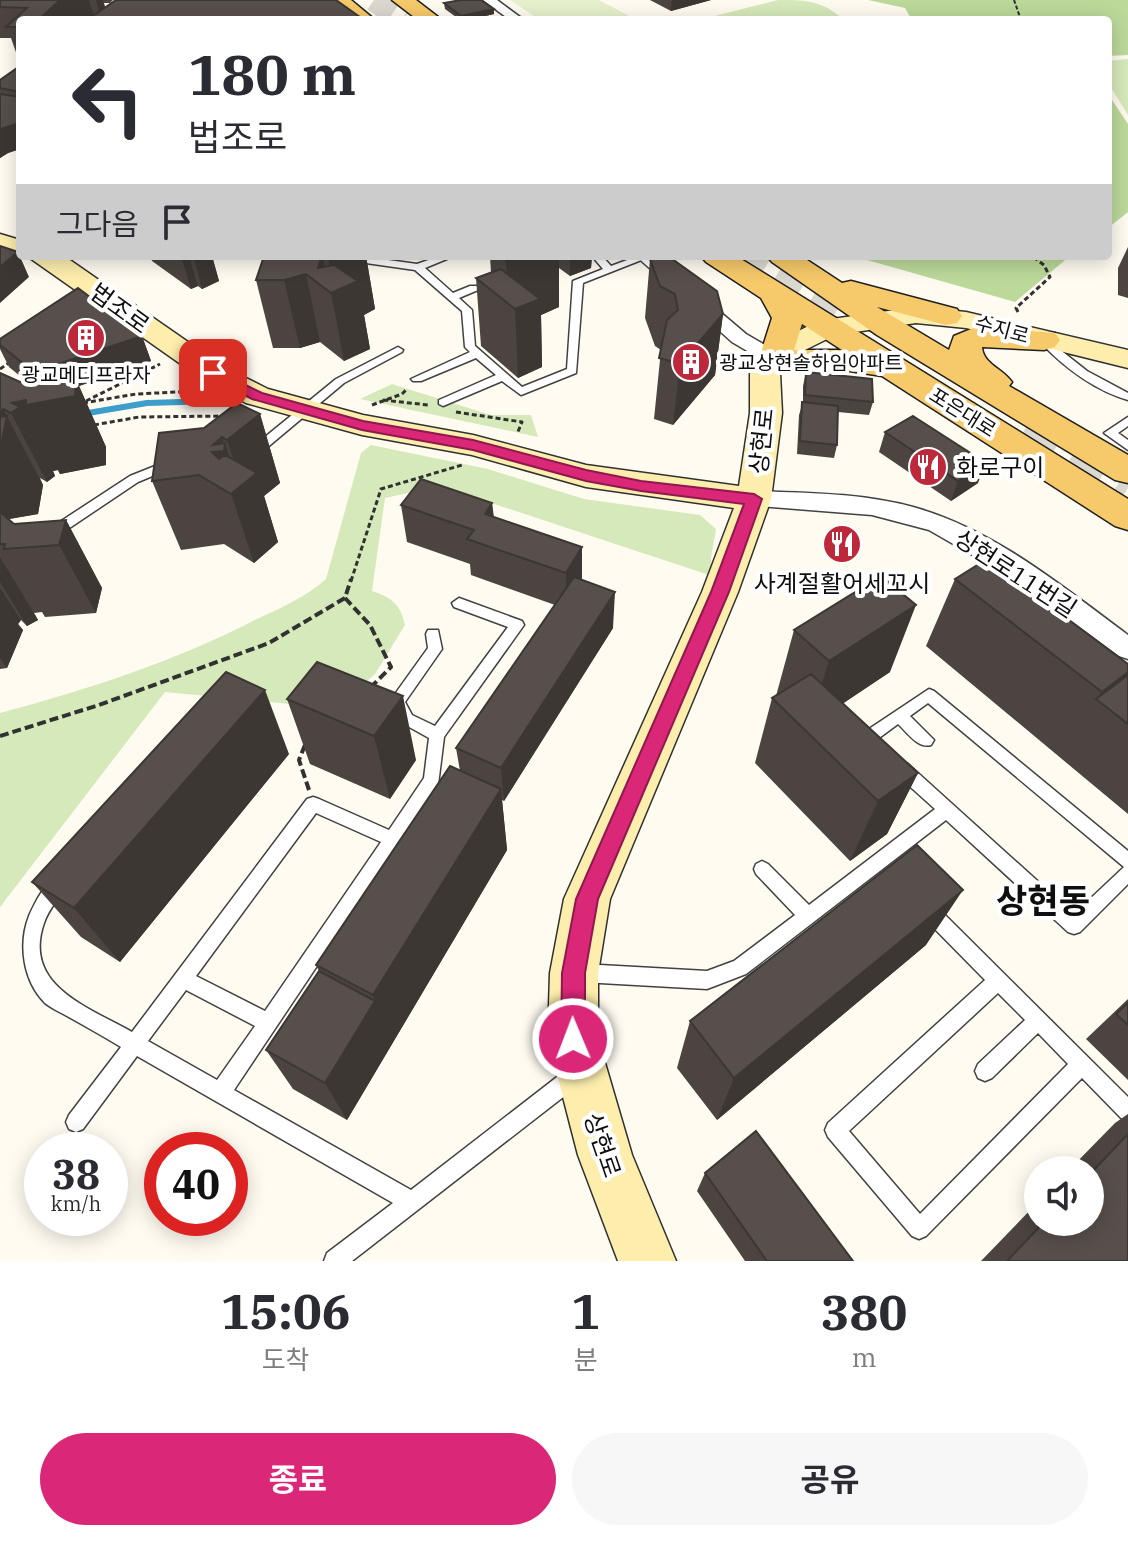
<!DOCTYPE html>
<html lang="ko">
<head>
<meta charset="utf-8">
<style>
	:root { --surface:#fff; --page:#f7f7f7; --text:#2b2b33; --muted:#7c7c81; --accent:#db2777 }
	body { margin:0; font-family:"IBM Plex Serif","Noto Sans KR",serif; background:var(--page); color:var(--text); height:100vh; display:flex; flex-direction:column; font-size:30px; white-space:nowrap }
	* { box-sizing:border-box; margin:0 }
	p { font-size:26px; color:var(--muted) }
	.icon { flex:none; width:44px; height:44px; fill:none; stroke:currentColor; stroke-width:2; stroke-linecap:round; stroke-linejoin:round }
	.map { position:relative; height:1261px; overflow:hidden }
	.side { display:flex; flex-direction:column; background:var(--surface); flex:1 }
	.side>* { flex:none }
	.hud { position:absolute; left:16px; top:16px; width:1096px; height:244px; border-radius:8px; box-shadow:0 4px 20px #0003; background:#fff; color:var(--text); overflow:hidden }
	.fabs { position:absolute; left:1024px; top:1156px; display:grid; gap:16px }
	.fabs a { display:grid; place-items:center; width:80px; height:80px; border-radius:50%; background:var(--surface); box-shadow:0 4px 20px #0003; font-size:40px }
	.speed { position:absolute; left:24px; top:1132px; display:flex; gap:16px; font-size:40px; font-weight:700; text-align:center }
	.speed>* { display:grid; place-content:center; width:104px; height:104px; border-radius:50%; background:var(--surface); box-shadow:0 4px 20px #0003; line-height:1 }
	.speed small { font-size:20px; font-weight:400 }
	.speed .limit { border:12px solid #d22; background:#fff; color:#111 }
	.pin { position:absolute; display:grid; place-items:center; width:68px; height:68px; color:#fff; margin:-34px; border-radius:16px; box-shadow:0 4px 12px #0006 }
	.me { position:absolute; width:88px; margin:-44px; rotate:359deg; stroke-linejoin:round; filter:drop-shadow(0 0 6px #0008) }
	.turn { display:flex; align-items:center; gap:28px; height:168px; padding:0 40px; font-size:36px }
	.turn .icon { width:104px; height:104px; stroke-width:2.5 }
	.turn b { display:block; font-size:56px; line-height:68px }
	.then { display:flex; align-items:center; height:76px; padding:0 40px; background:#0003; gap:16px; font-size:30px }
	.eta { display:flex; justify-content:space-evenly; align-items:center; height:136px; text-align:center }
	.eta b { font-size:48px; font-weight:700; line-height:56px }
	.action { display:flex; gap:16px; margin-top:auto; padding:16px 40px }
	.action a { flex:1; height:92px; border-radius:48px; background:var(--accent); color:#fff; font-size:32px; font-weight:700; line-height:92px; text-align:center }
	.action a+a { background:var(--page); color:var(--text) }
	.map>svg:first-child { display:block }
	.green { fill:#d6e9ba }
	.forest { fill:#bcd99a }
	.pitch { fill:#e7f0cc }
	.lines { fill:none; stroke-linecap:round; stroke-linejoin:round }
	.stream { stroke:#3e9ecb; stroke-width:6 }
	.primary-tunnel-far2 { stroke:#dbd8cf; stroke-width:23; stroke-dasharray:23 11; stroke-linecap:butt }
	.primary-tunnel-far1 { stroke:#dbd8cf; stroke-width:28; stroke-dasharray:28 14; stroke-linecap:butt }
	.primary-tunnel { stroke:#dbd8cf; stroke-width:36; stroke-dasharray:36 18; stroke-linecap:butt }
	.lane-casing { stroke:#424242; stroke-width:3 }
	.street-casing { stroke:#424242; stroke-width:3 }
	.secondary-casing { stroke:#313131; stroke-width:3 }
	.primary-casing { stroke:#202020; stroke-width:3 }
	.path-far2 { stroke:#313131; stroke-width:2; stroke-dasharray:4 2; stroke-linecap:butt }
	.path-far1 { stroke:#313131; stroke-width:3; stroke-dasharray:5 3; stroke-linecap:butt }
	.path { stroke:#313131; stroke-width:4; stroke-dasharray:9 4; stroke-linecap:butt }
	.lane { fill:#fff; fill-rule:evenodd }
	.street { fill:#fff; fill-rule:evenodd }
	.secondary { fill:#fdeead; fill-rule:evenodd }
	.primary { fill:#f6c96a; fill-rule:evenodd }
	.wall { fill:#4b4440 }
	.shaded-wall { fill:#3d3734 }
	.building { fill:#574f4b; stroke:#3d3734; stroke-width:2 }
	.route { fill:#db2777; stroke:#8e194d; stroke-width:2 }
	.labels { text-anchor:middle; dominant-baseline:central; stroke-width:8; stroke-linejoin:round; paint-order:stroke }
	.far-street-label { font-size:20px; fill:#0f0f0f; stroke:#fff }
	.far-poi-label { font-size:20px; fill:#0f0f0f; stroke:#fff; text-anchor:start }
	.street-label { font-size:24px; fill:#0f0f0f; stroke:#fff }
	.poi-label { font-size:24px; fill:#0f0f0f; stroke:#fff; text-anchor:start }
	.near-quarter-label { font-size:34px; font-weight:bold; fill:#0f0f0f; stroke:#fff }
</style>
</head>
<body>
<div class="map">
<svg width="1128" height="1261" viewBox="0 0 1128 1261">
	<rect width="100%" height="100%" fill="#fffbf1"/>
	<path class="green" d="M778 0C803 0 820 0 839 16L834 20H699Z
		M1128 59V115L1108 83V61Z
		M392 384 491 415H531L538 437 360 399Z
		M371 445 488 469 584 499 700 515 716 529 711 558 712 576 440 486 385 498 372 591C391 597 401 605 405 625L375 674 352 694 290 704 165 692 0 907V713C88 689 171 663 253 621 278 609 305 598 326 579L361 453Z"/>
	<path class="forest" d="M868 0H1128V55L1108 56V20H912L905 8Z
		M1108 94 1128 124V212L1108 228Z
		M853 256H1070L1015 302Z"/>
	<path class="pitch" d="M510 0H599L631 17 540 20Z"/>
	<g class="lines">
		<path class="stream" d="M82 414 147 403 215 401"/>
		<path class="primary-tunnel-far2" d="M374 0 403 20"/>
		<path class="primary-tunnel-far1" d="M739 256 845 325"/>
		<path class="primary-tunnel" d="M1027 426 1128 488"/>
		<g class="lane-casing">
			<path id="lane" d="M333 256H359L417 264 440 256H454L425 268 453 293 470 286H478V290L459 298 472 310 475 346 522 387 567 369 573 281 603 269 592 256H602L611 266 638 256 649 257 583 283 576 373 521 395 502 381 443 406 439 404V400L496 375 476 358 421 381H413L411 379 470 352 465 347 462 311 415 270 338 259Z
				M1044 337 1087 371 1128 393V400C1094 390 1065 368 1040 342V338Z
				M398 347 403 350 402 352 344 383 257 456H249V450L336 379Z
				M1128 417V426L1118 433 1128 440V450L1104 433Z
				M170 460 174 461 176 464 174 467 138 482 59 535H49L48 532 49 529 130 476Z
				M459 598 522 621 524 625 444 737 438 785 234 1090 411 1190 566 1070 573 1067 580 1070 583 1077 580 1084 352 1261H324L327 1253 393 1203 137 1056 83 1129 76 1132 69 1129 66 1122 69 1115 121 1047C103 1036 85 1026 67 1016 60 1012 51 1008 45 1003 23 981 18 944 29 916 35 903 44 883 58 877L64 879 66 885C60 898 49 908 44 923 22 986 88 1007 132 1032L307 799 313 797 319 799 389 830 424 778 429 738 402 723 390 701 428 648 426 634 428 630H438L442 649 405 702 412 715 435 726 508 627 454 607 452 603ZM316 813 381 842 265 1011 196 976ZM186 990 255 1026 217 1080 148 1041Z
				M929 689 934 691 1128 851V884L1080 932 1074 934 1068 932 946 820 746 974 707 989 582 982 576 979 573 973 576 967 582 964 707 971 734 961 795 915 756 874 754 869 756 864 762 861 768 864 809 905 935 809 896 774 894 769 896 764 902 762 908 764 1074 914 1124 867 928 703 910 716 934 740 931 745C918 749 907 732 898 724L879 738 883 744 880 749C871 752 865 745 860 737L863 733Z
				M928 902 934 904 1128 1097V1121L1121 1118 1082 1078 926 1236 919 1239 912 1236 828 1137 825 1130 828 1123 985 980 922 916 919 910 922 904ZM998 993 1025 1020 978 1064 975 1071 978 1078 985 1081 992 1078 1038 1033 1068 1064 920 1214 849 1131Z"/>
		</g>
		<g class="street-casing">
			<path id="street" d="M483 0H497L524 20H510Z
				M636 256H654L746 334 782 355 785 359 782 363H768L732 342Z
				M754 491C807 493 861 493 913 507 993 529 1062 586 1128 635V659L1119 656 1014 579 929 530 872 515 746 505 742 499 746 493Z"/>
		</g>
		<g class="secondary-casing">
			<path id="secondary" d="M0 234 20 240V256H23L20 257 0 251Z
				M27 256 67 258 224 367 268 389 363 415 473 435 586 465 739 486 750 413V371L785 338 818 321 916 307 966 312 1128 350V368L966 328 916 323 835 335 805 350 780 373 782 413 771 499 738 592 610 899 598 973V1039L632 1155 676 1261H618L578 1155 548 1039 550 973 564 899 702 592 734 508 586 487 472 455 362 435 246 403 202 379Z"/>
		</g>
		<g class="primary-casing">
			<path id="primary" d="M328 0H351L375 20H352Z
				M392 0H416L442 20H418Z
				M701 256H736L1128 499V530L1115 526 882 376 843 370 763 366 759 359 772 318 761 298 706 262ZM802 324 842 350H794Z
				M767 256H801L842 283 851 281 957 309 962 316 957 323 946 325 877 307 949 350 954 336 976 327 1055 333 1060 340 1055 347 1044 350 982 347C983 364 1002 368 1012 382L1009 386 1128 455V483L1115 480 877 335 772 262Z"/>
		</g>
		<path class="path-far2" d="M1014 0 1021 20"/>
		<path class="path-far1" d="M1018 312 1016 308 1050 277 1044 265 1032 256
			M0 369 10 362
			M383 400 428 405
			M86 401 160 364
			M83 403 136 394 198 391
			M372 405 402 394 407 389
			M456 412 522 422 517 434
			M94 425 139 417 224 416
			M351 581 381 489 462 465"/>
		<path class="path" d="M345 598 370 625 391 667 372 686
			M0 736 99 705 269 643 345 598 351 579
			M305 745 299 760 309 790"/>
		<use href="#lane" class="lane"/>
		<use href="#street" class="street"/>
		<use href="#secondary" class="secondary"/>
		<use href="#primary" class="primary"/>
	</g>
	<path class="wall" d="M0 0H113L110 3H104L105 7 364 20H20V58H18L11 38H0Z
		M650 0H711L671 11Z
		M444 3 494 9V14L468 20H460L445 9Z
		M20 66V149L8 153 0 158V80Z
		M1128 247V298L1118 295V268Z
		M150 256H212L219 281 202 289 198 286 191 289 152 261Z
		M264 256H366L375 309 364 315 370 349 344 361 320 342 300 348H273L256 280Z
		M490 256H592L591 268 570 276 559 268V307L541 315 542 367 518 378 481 346 476 278 491 273Z
		M650 259 723 314 715 375 673 425 654 419 661 350 655 346 645 318Z
		M142 336 151 361 79 386 106 447V465L60 474 58 470 53 471 55 476 47 482 40 478 43 485 38 514 8 519 14 524 66 520 102 588 96 613 45 617 42 612 34 613 38 620 27 626 21 620 18 624 23 630 7 668 0 669V373L29 386 31 385 9 367 0 349V339Z
		M806 372 873 402 869 415 838 412 837 445 834 458 797 454 799 415 803 402V386Z
		M260 414 280 483 264 496 278 542 254 563 224 544 181 550 152 481 204 428Z
		M885 432 978 483 951 501 879 452Z
		M492 503 494 517 582 547V580L613 628 504 801 502 800 507 850 347 1120 293 1089 266 1050 319 971 316 965 460 771 456 748 555 605 471 575 470 564 407 542 401 505Z
		M955 579 1128 664V814L926 646Z
		M794 630 890 672 843 703 918 773 887 834 850 861 755 763 772 698 776 696Z
		M317 662 416 760 390 799 310 764 287 699Z
		M289 754 120 962 81 937 32 882Z
		M926 945 717 1120 677 1068 690 1021Z
		M1128 999V1080L1086 1039Z
		M1128 1114V1261H981L1038 1202V1222H1090V1170H1069L1115 1123Z
		M705 1173 853 1261H745L697 1191Z"/>
	<path class="shaded-wall" d="M68 0H89L95 19 94 20H38L58 2Z
		M96 0H103L105 8 100 14Z
		M672 0H711L671 11Z
		M494 9V14L468 20H462L461 16Z
		M20 123V149L8 153 0 158V129Z
		M18 252 29 277 0 303V267Z
		M181 256H189L198 286 191 289Z
		M193 256H212L219 281 202 289Z
		M322 256H323L330 293 318 268Z
		M333 256H366L375 309 364 315 370 349 344 361 331 293 335 291 328 257Z
		M517 256H559V307L541 315 542 367 518 378 515 309 508 304 506 260Z
		M570 256H592L591 268 570 276Z
		M306 274 320 342 300 348 284 280Z
		M723 314 715 375 673 425 680 364Z
		M142 336 151 361 79 386 106 447V465L60 474 58 470 53 471 55 476 47 482 11 413 12 403 47 398 34 372Z
		M3 409 43 485 38 514 4 520 0 514V415Z
		M260 414 280 483 264 496 278 542 254 563 231 494 212 452 213 445 222 437 225 446V443L239 487 242 485 227 440Z
		M986 463 978 483 951 501 958 481Z
		M492 503 495 540 485 514Z
		M66 520 102 588 96 613 59 545Z
		M582 547V583L566 609V573Z
		M0 557 38 620 27 626 0 582Z
		M0 588 21 620 18 624 23 630 7 668 0 658Z
		M615 592 613 628 504 801 501 768Z
		M916 605 890 672 808 727 829 661Z
		M1128 672V675L1096 699 1102 692Z
		M265 690 289 754 120 962 74 908Z
		M403 696 416 760 390 799 374 736Z
		M918 773 887 834 850 861 878 801Z
		M501 789 507 850 347 1120 325 1083 375 1001 373 995Z
		M963 890 926 945 717 1120 734 1078Z"/>
	<path class="building" d="M0 0H68L58 2 38 20H20V27H6L27 8 0 7Z
		M116 0H336L364 20H87Z
		M461 0H481L494 9 461 16 444 3Z
		M20 66V92L0 88V80Z
		M0 94 20 97V123L0 129Z
		M0 246 18 252 0 267Z
		M264 256H322L318 268 334 265 358 281 331 293 306 274 284 280H256Z
		M500 256H517L506 260Z
		M656 256H668L717 291 723 314 680 364 659 358 667 320 678 310 675 294 660 286 650 259Z
		M501 269 540 299 515 309 476 278Z
		M78 288 142 336 34 372 0 345V339Z
		M806 372 872 379 873 402 805 395Z
		M0 373 29 386 76 378 75 396 26 405V400L12 403 20 407 11 413 3 409 0 415Z
		M802 402 838 406 837 445 800 441Z
		M237 403 260 414 227 440 222 437 213 445 225 443 224 451 212 452 219 459 225 455 257 473 231 494 199 475 152 481 159 433 204 428Z
		M7 416 1 445H0V417Z
		M913 416 986 463 958 481 885 432Z
		M421 479 492 503 485 514 582 547 566 573 467 539 474 530 401 505Z
		M0 512 14 524 66 520 59 545 4 549 5 544H0Z
		M987 559 1128 664V672L1102 692 955 579Z
		M881 576 916 605 829 661 794 630Z
		M574 577 615 592 501 768 456 748Z
		M317 662 403 696 374 736 287 699Z
		M226 672 265 690 74 908 32 882Z
		M811 674 918 773 878 801 772 698Z
		M1128 675V724L1096 699Z
		M450 766 501 789 373 995 316 965Z
		M917 845 963 890 734 1078 690 1021Z
		M319 971 375 1001 325 1083 266 1050Z
		M1128 1003V1025L1116 1014Z
		M756 1131 853 1261H767L705 1173Z
		M1128 1134V1261H1007L1044 1222H1090V1174Z"/>
	<path class="route" d="M213 369 262 393 363 421 473 440 586 470 641 481 754 494 762 499 729 592 598 899 585 973V1039L582 1048 573 1052 564 1048 561 1039 562 973 576 899 711 592 744 504 641 491 586 481 473 450 362 430 252 399 208 376V370Z"/>
	<defs>
		<g id="building-disc" transform="scale(2)"><circle r="9.5" fill="#bd283b" stroke="#fff"/><path d="M-4-6H4V6H1V3H-1V6H-4ZM-2.5-4.3h1.7v1.8h-1.7ZM.8-4.3h1.7v1.8H.8ZM-2.5-1h1.7V.8h-1.7ZM.8-1h1.7V.8H.8Z" fill="#fff"/></g>
		<g id="restaurant-disc" transform="scale(2)"><circle r="9.5" fill="#bd283b" stroke="#fff"/><path d="M-5-6h1v4h1v-4h1v4h1v-4h1v5L-1.5 .5V6h-2V.5L-5-1ZM5-6V6H3V1.5H1.5Q1.5-4 5-6Z" fill="#fff"/></g>
	</defs>
	<g fill-rule="evenodd">
		<use href="#building-disc" x="86" y="338"/>
		<use href="#building-disc" x="691" y="362"/>
		<use href="#restaurant-disc" x="928" y="467"/>
		<use href="#restaurant-disc" x="842" y="544"/>
	</g>
	<g class="labels">
		<g class="far-street-label">
			<text transform="translate(1002 329) rotate(15)">수지로</text>
			<text transform="translate(963 412) rotate(32)">포은대로</text>
		</g>
		<g class="far-poi-label">
			<text x="719" y="362">광교상현솔하임아파트</text>
			<text x="86" y="374" text-anchor="middle">광교메디프라자</text>
		</g>
		<g class="street-label">
			<text transform="translate(120 308) rotate(36)">법조로</text>
			<text transform="translate(761 441) rotate(-84)">상현로</text>
			<text transform="translate(1016 573) rotate(33)">상현로11번길</text>
			<text transform="translate(603 1145) rotate(71)">상현로</text>
		</g>
		<g class="poi-label">
			<text x="956" y="467">화로구이</text>
			<text x="842" y="583" text-anchor="middle">사계절활어세꼬시</text>
		</g>
		<g class="near-quarter-label">
			<text x="1043" y="900">상현동</text>
		</g>
	</g>
</svg>
<div class="fabs">
<a><svg class="icon" aria-label="sound" viewBox="0 0 24 24"><path d="M4 9h4l5-4v14l-5-4H4zM17 9q2 3 0 6"/></svg></a>
</div>
<div class="speed"><div>38<small>km/h</small></div><div class="limit">40</div></div>
<div class="pin" style="left:213px;top:373px;background:#d93025"><svg class="icon" aria-label="arrive" viewBox="0 0 24 24"><path d="M6 21V4h12l-3 4 3 4H6"/></svg></div>
<svg class="me" style="left:573px;top:1039px" viewBox="-20 -20 40 40"><circle r="17" fill="#db2777" stroke="#fff" stroke-width="3"/><path d="M0-11L8 9 0 5-8 9z" fill="#fff"/></svg>
<div class="hud">
<div class="turn"><svg class="icon" aria-label="left" viewBox="0 0 24 24"><path d="M17 20v-9H6M10 6l-5 5 5 5"/></svg><div><b>180 m</b>법조로</div></div>
<div class="then">그다음<svg class="icon" aria-label="arrive" viewBox="0 0 24 24"><path d="M6 21V4h12l-3 4 3 4H6"/></svg></div>
</div>
</div>
<section class="side">
<div class="eta">
<div><b>15:06</b><p>도착</p></div>
<div><b>1</b><p>분</p></div>
<div><b>380</b><p>m</p></div>
</div>
<div class="action"><a>종료</a><a>공유</a></div>
</section>
</body>
</html>
